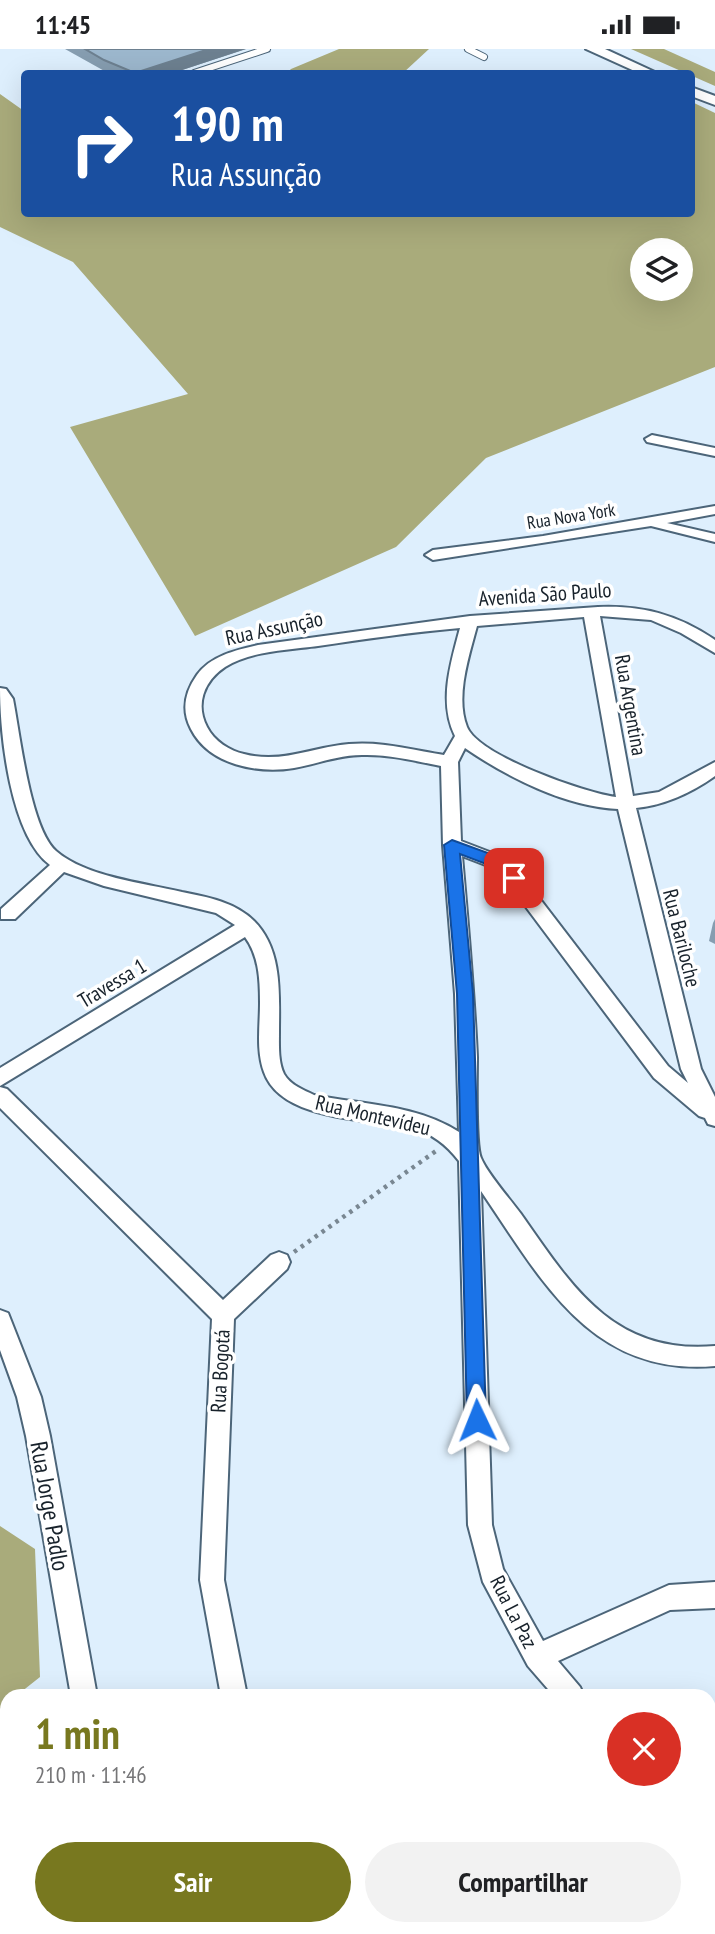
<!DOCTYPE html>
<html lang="pt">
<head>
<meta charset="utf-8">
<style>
	:root { --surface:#fff; --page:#f2f2f2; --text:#202124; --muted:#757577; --accent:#78781f }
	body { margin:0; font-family:"PT Sans Narrow",sans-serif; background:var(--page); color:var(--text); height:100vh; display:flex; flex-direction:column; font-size:26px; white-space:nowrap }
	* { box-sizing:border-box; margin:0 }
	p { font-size:23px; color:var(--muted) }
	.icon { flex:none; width:38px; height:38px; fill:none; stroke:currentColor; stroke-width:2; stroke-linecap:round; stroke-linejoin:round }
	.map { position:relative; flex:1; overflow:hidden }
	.drawer { position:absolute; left:0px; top:1640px; width:716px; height:247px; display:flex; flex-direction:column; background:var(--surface); border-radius:21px 21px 0 0; box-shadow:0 7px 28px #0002 }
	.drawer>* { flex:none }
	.top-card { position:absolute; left:21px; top:21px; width:674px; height:147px; border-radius:7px; box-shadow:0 7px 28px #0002; background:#1a4fa0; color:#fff; overflow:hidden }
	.tools { position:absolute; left:630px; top:189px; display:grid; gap:14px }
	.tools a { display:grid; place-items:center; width:63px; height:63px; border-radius:50%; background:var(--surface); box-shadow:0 7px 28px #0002; font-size:35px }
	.pin { position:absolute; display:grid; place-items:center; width:60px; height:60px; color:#fff; margin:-30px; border-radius:14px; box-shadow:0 4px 10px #0006 }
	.me { position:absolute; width:77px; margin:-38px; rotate:358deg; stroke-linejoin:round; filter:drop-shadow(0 0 5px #0008) }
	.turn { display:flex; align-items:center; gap:24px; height:147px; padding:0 35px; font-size:32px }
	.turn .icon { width:91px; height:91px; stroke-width:2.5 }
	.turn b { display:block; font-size:49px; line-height:60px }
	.round { display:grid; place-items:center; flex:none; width:74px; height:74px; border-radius:37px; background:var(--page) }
	.overview { display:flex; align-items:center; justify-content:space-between; height:119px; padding:0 35px }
	h1 { font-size:42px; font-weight:800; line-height:52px; color:var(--accent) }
	.primary-button { display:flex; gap:14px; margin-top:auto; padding:14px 35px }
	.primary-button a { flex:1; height:80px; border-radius:42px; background:var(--accent); color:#fff; font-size:28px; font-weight:800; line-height:80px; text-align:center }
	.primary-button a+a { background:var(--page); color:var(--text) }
	.status { display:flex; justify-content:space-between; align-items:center; height:49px; padding:0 35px; background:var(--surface); direction:ltr }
	.status svg { height:19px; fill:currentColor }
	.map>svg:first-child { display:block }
	.forest { fill:#a9ab7b; fill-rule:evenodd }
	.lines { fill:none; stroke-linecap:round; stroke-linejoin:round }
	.lane-casing { stroke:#4c6579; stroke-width:8 }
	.street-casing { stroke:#4c6579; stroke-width:4 }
	.secondary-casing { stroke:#4c6579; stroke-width:4 }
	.path { stroke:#798792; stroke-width:4.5; stroke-dasharray:3.5 5; stroke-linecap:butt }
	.lane { stroke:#fff; stroke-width:6 }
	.street { fill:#fff; fill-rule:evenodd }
	.secondary { fill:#fff; fill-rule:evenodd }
	.wall { fill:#869db0 }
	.shaded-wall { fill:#6d8090 }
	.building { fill:#9cb7cd; stroke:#6d8090; stroke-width:2 }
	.route { fill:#1a73e8; stroke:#114b97; stroke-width:2 }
	.labels { text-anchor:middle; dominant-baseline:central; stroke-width:7; stroke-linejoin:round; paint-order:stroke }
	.far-street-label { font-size:18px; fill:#18222b; stroke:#fff }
	.street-label { font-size:21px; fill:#18222b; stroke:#fff }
	.near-street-label { font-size:24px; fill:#18222b; stroke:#fff }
</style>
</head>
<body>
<div class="status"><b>11:45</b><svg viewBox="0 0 49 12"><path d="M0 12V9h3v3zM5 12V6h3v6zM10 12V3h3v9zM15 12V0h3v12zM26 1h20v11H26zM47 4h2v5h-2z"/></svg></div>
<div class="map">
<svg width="715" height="1885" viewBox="0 0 715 1885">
	<rect width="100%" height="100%" fill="#deeffd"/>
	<path class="forest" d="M339 0H429L403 24H287L291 20Z
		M631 0H664L715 23V37Z
		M0 45 24 62V164H691L692 53 715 64V318L486 409 396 498 195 587 70 378 188 345 73 213 0 178ZM681 201V240H642V201Z
		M0 1477 35 1500 40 1628 16 1647H7V1654L0 1660Z"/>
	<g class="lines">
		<g class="lane-casing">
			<path id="lane" d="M468 0 484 8
				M194 24 267 0"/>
		</g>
		<g class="street-casing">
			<path id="street" d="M652 386 715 399V407L647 393 645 390Z
				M715 457V465L667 474 715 485V493L651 477 433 511 425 506 433 501 543 487Z
				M598 558C642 556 679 566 715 591V604L681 584 651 571 600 567 633 747 659 743 715 713V727C691 744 665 756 636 759L701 1020 715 1048V1077L708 1075 705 1069 699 1067 654 1029 508 834 488 817 462 807C468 874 474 941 477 1008 477 1027 475 1096 481 1109 487 1124 510 1150 521 1165 572 1238 614 1306 715 1297V1317C591 1328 541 1230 481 1142L492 1476 503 1520 543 1592 669 1536 715 1533V1559L670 1561 558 1612 580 1638 584 1647H554L528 1617 483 1533 468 1476 459 1112C446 1095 432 1085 411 1078 368 1070 281 1072 264 1023 256 1001 260 977 260 954 260 931 259 907 245 888L0 1037V1019L235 876 216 864 104 837 64 823 15 870H1V860L50 816C10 786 0 685 0 639L6 640 13 650C20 685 30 779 56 802 86 828 144 834 182 843 207 848 235 853 254 872 283 901 279 946 279 983 279 996 278 1013 284 1025 290 1036 304 1041 314 1046 364 1056 415 1055 459 1083L455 945 443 796 441 717C415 712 388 705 362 706 338 706 317 715 294 719 258 725 209 716 191 680 181 661 185 643 197 626 210 607 236 601 258 596L470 567ZM584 568 616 748C585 744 479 707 467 678 455 648 469 607 477 577ZM460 579C451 613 438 653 455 687L444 706C413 701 381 692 349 695 312 698 282 715 244 705 230 702 214 692 207 678 195 655 204 632 225 618 251 602 287 601 318 597 365 590 413 583 460 579ZM465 699C507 728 566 758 618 760L681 1020 688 1034 668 1017 520 824 500 807 461 792 458 713Z
				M0 1038 7 1040 223 1251 271 1206 279 1203 287 1206 290 1213 287 1220 234 1270 224 1531 247 1647H221L200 1531 212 1270 0 1059Z
				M0 1261 8 1264 41 1348 50 1387 97 1647H71L26 1387 17 1348 0 1301Z
				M709 1745 715 1748V1778L709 1775Z
				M709 1841H715V1869H709Z
				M113 1880H141L142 1885H114Z
				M290 1880H319L321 1885H292Z
				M350 1880H379L377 1885H348Z"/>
		</g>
		<g class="secondary-casing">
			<path id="secondary" d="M586 0H605L657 24H639Z
				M691 38 715 47V56L691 47Z"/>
		</g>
		<path class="path" d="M294 1203 436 1102"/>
		<use href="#lane" class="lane"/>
		<use href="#street" class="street"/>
		<use href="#secondary" class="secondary"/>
	</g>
	<path class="wall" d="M65 0H246L173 24H108Z
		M715 870V895L709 892 713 874Z"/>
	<path class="shaded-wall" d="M209 0H246L173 24H135Z"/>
	<path class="building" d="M85 0H209L135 24 104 11Z"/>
	<path class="route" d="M452 791 499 808 522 829 520 833H509L489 816 460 805 473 945 486 1371 484 1377 477 1380 470 1377 467 1371 457 945 444 796Z"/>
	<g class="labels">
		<g class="far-street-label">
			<text transform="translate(571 467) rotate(-9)">Rua Nova York</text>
		</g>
		<g class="street-label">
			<text transform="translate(545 545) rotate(-4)">Avenida São Paulo</text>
			<text transform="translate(274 579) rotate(-12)">Rua Assunção</text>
			<text transform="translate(631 656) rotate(80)">Rua Argentina</text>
			<text transform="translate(682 889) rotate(76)">Rua Bariloche</text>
			<text transform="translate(112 934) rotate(-31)">Travessa 1</text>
			<text transform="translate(373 1066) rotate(13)">Rua Montevídeu</text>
			<text transform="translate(220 1322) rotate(-87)">Rua Bogotá</text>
			<text transform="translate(514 1563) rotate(63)">Rua La Paz</text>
		</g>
		<g class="near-street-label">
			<text transform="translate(50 1457) rotate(80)">Rua Jorge Padlo</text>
		</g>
	</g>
</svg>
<div class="tools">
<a><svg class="icon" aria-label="layers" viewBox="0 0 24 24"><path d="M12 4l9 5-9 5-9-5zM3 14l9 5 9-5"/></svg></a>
</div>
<div class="pin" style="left:514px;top:829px;background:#d93025"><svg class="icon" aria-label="arrive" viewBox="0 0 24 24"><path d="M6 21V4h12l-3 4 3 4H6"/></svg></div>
<svg class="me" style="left:477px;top:1371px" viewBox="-20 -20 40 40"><path d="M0-17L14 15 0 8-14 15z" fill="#1a73e8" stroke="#fff" stroke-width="4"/></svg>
<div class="top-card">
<div class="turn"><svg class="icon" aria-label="right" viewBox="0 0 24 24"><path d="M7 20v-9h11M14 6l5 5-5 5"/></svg><div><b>190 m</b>Rua Assunção</div></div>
</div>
<section class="drawer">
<div class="overview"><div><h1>1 min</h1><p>210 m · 11:46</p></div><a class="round" style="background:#d93025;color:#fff"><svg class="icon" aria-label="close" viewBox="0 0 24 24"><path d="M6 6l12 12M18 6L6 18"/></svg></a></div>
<div class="primary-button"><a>Sair</a><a>Compartilhar</a></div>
</section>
</div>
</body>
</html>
